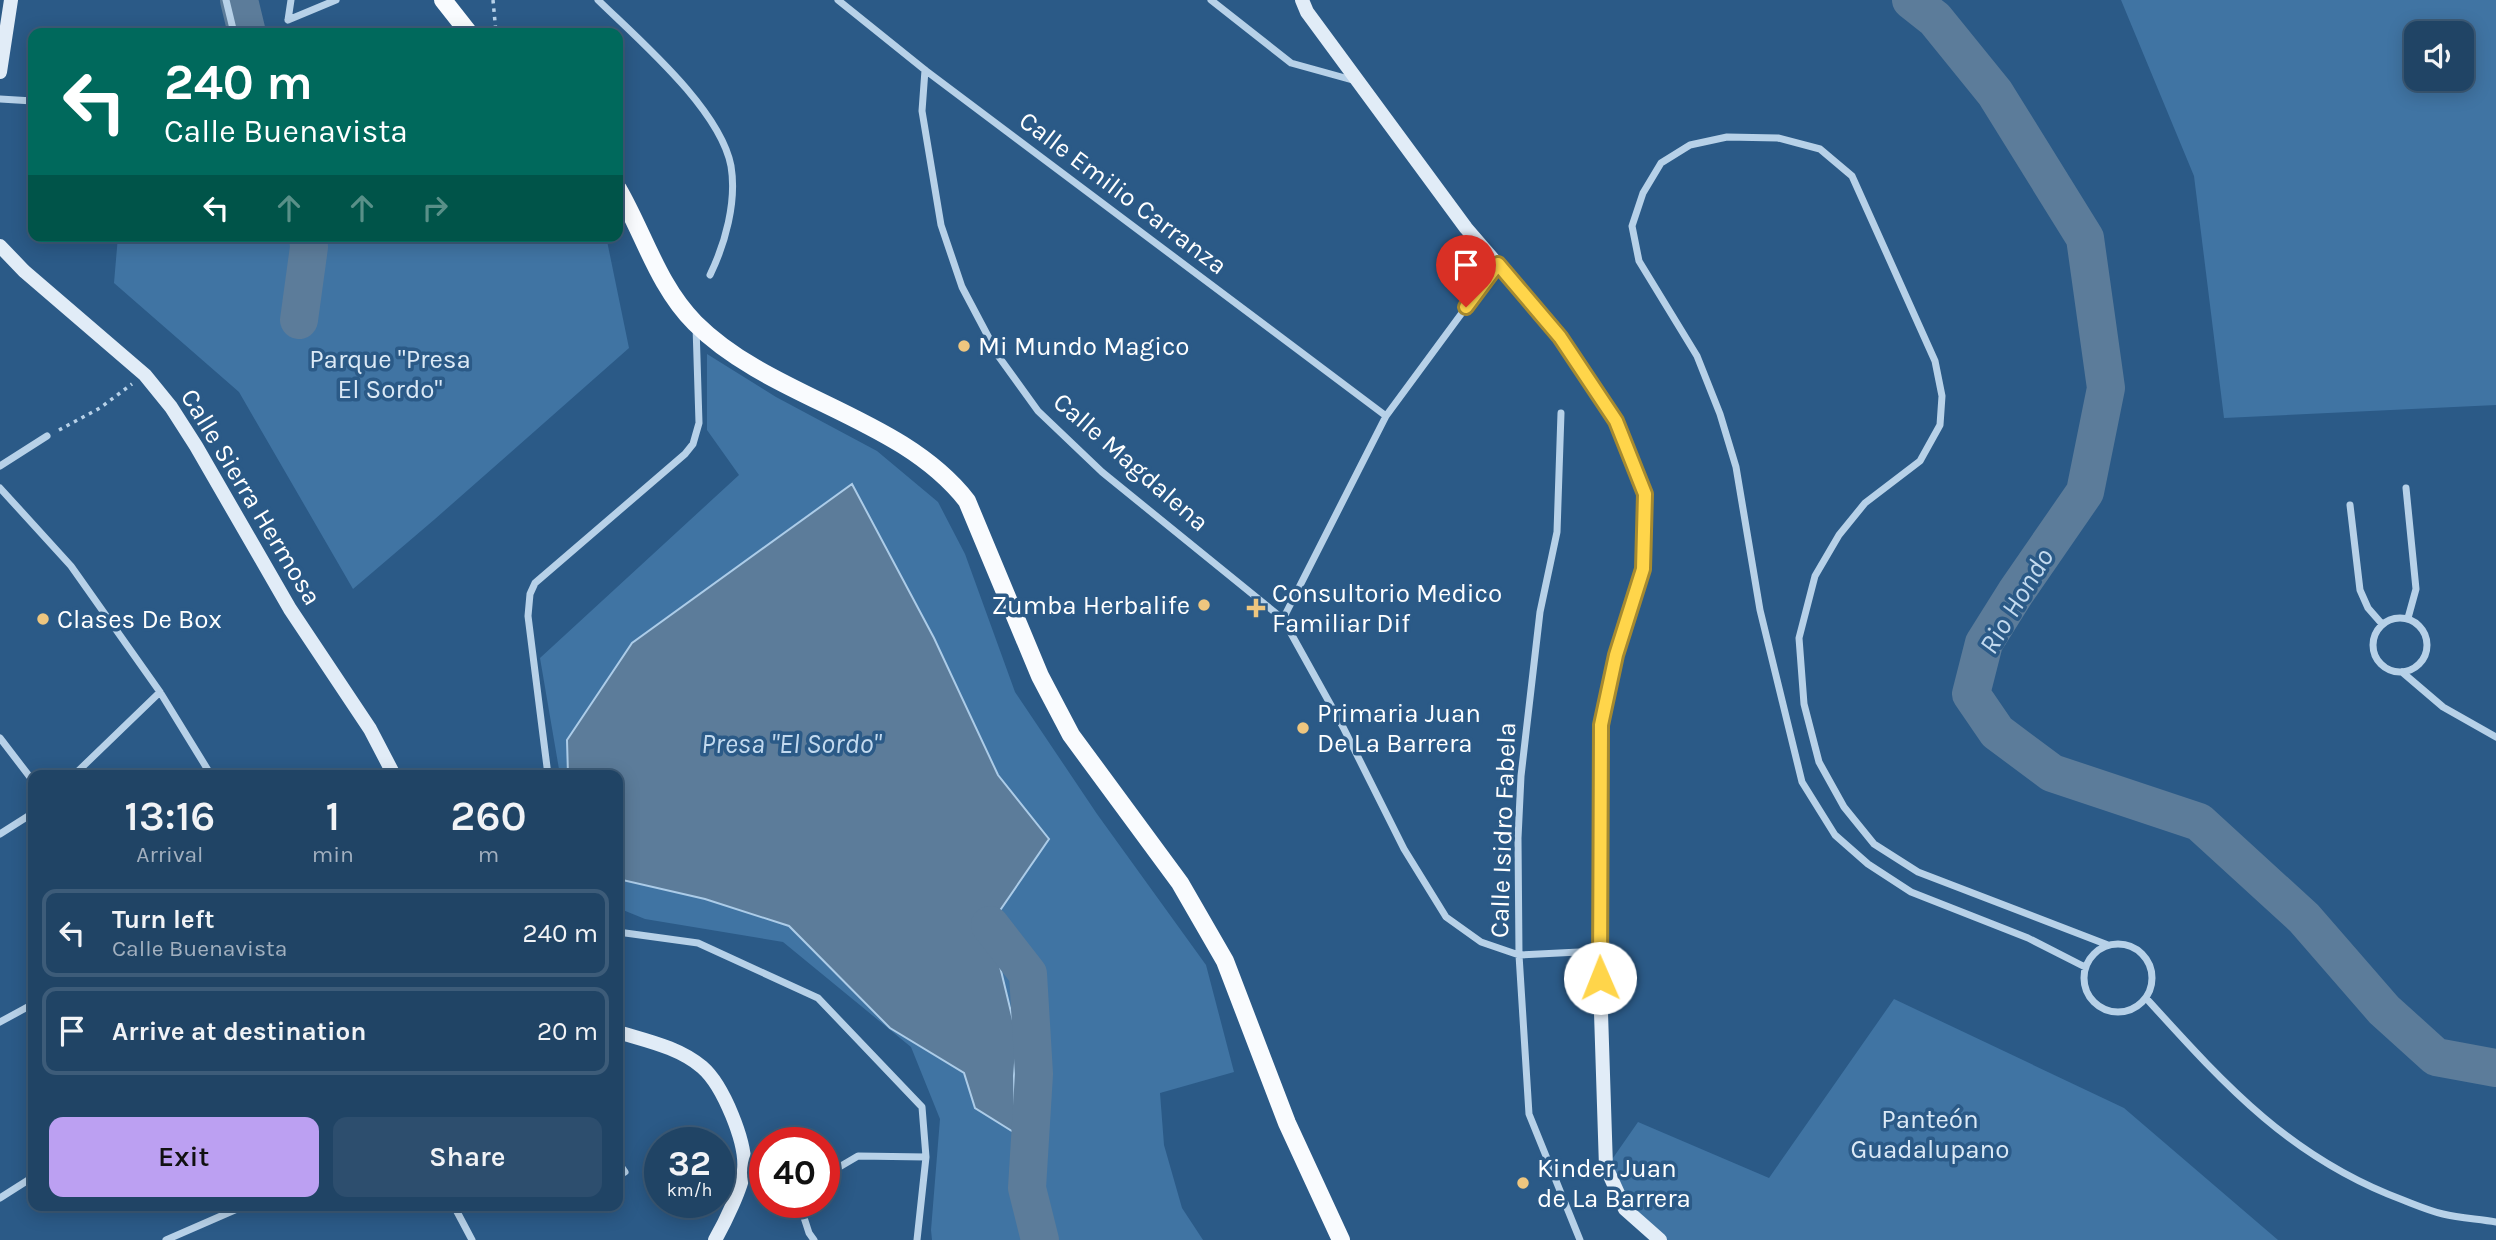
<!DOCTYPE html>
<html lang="en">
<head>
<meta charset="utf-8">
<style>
	:root { --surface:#204465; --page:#2d4e6e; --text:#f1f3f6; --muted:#a2b0bf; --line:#3d5c79; --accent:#bca0f2 }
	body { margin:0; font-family:Karla,sans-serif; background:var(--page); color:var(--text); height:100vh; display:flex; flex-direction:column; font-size:26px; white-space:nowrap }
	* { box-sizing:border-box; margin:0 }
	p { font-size:23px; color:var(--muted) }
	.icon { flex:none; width:38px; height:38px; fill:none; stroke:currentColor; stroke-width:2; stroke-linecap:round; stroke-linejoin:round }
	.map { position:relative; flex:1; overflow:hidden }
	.drawer { position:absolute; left:28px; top:770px; width:595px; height:441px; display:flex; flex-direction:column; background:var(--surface); border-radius:14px; box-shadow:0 4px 18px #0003,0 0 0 2px var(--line) }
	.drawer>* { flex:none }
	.hud { position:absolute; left:28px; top:28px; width:595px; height:214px; border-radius:14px; box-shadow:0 4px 18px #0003,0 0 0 2px var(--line); background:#00695c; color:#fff; overflow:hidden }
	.buttons { position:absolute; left:2404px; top:21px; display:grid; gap:14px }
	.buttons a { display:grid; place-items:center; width:70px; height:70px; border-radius:14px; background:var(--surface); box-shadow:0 4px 18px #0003,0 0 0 2px var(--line); font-size:35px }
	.speed { position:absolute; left:644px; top:1127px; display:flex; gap:14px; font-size:35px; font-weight:700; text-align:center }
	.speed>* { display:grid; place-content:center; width:91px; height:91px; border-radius:50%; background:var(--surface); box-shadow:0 4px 18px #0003,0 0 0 2px var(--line); line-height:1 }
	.speed small { font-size:18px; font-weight:400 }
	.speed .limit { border:10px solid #d22; background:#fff; color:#111 }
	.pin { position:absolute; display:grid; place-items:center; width:60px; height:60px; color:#fff; margin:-72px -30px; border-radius:50% 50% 50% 0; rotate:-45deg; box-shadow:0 0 7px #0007 }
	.pin .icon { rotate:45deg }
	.me { position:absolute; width:77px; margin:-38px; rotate:359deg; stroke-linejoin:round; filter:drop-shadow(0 0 5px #0008) }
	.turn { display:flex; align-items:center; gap:24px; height:147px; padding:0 21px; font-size:32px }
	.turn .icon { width:91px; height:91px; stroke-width:2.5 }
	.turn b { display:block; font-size:49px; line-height:60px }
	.lanes { display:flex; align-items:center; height:66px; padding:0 21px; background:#0003; justify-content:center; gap:35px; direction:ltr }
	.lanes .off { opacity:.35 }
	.eta { display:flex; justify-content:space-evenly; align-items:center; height:119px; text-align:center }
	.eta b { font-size:42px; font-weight:600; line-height:49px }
	.primary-button { display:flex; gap:14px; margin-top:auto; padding:14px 21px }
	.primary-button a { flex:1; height:80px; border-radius:14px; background:var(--accent); color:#111; font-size:28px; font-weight:600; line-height:80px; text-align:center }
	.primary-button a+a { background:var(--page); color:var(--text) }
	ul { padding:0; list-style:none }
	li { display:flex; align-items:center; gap:21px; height:88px; margin:0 14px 10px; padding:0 7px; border:4px solid var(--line); border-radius:14px }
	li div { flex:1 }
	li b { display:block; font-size:26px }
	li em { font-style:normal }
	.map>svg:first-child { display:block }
	.green { fill:#4074a3; fill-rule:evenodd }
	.water { fill:#5c7c9a; stroke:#accce8; stroke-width:2 }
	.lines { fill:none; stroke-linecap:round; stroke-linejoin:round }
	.river { stroke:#5c7c9a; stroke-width:38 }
	.path { stroke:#b7d1e8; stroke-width:3.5; stroke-dasharray:3.5 5; stroke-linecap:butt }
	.street { stroke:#b7d1e8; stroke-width:7 }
	.secondary { stroke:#e1ecf7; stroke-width:14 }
	.primary { stroke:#f9fbfe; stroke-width:18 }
	.route-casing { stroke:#a68a30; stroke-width:18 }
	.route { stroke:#ffd54a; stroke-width:12 }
	.poi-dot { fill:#eec67f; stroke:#2b5a87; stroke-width:2.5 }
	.labels { text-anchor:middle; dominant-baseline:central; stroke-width:7; stroke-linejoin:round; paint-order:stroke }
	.street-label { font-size:26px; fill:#fff; stroke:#2b5a87 }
	.poi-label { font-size:26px; fill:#fff; stroke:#2b5a87; text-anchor:start }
	.park-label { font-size:26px; fill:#dbe9f6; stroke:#2b5a87 }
	.water-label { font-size:28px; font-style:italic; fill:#c3daef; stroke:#2b5a87 }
</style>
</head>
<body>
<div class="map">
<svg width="2496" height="1240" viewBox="0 0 2496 1240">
	<rect width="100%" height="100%" fill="#2b5a87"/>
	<path class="green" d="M2121 0H2496V405L2224 418 2194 176ZM2417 33H2462V79H2417Z
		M118 236H606L629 348 435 519 353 589 239 392 114 283Z
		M707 354 776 397 877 451 938 502 965 554 1015 692 1097 814 1206 965 1234 1072 1160 1093 1164 1145 1182 1208 1203 1240H932L931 1230 940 1119 911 1047 783 942 645 919 618 908V775H560L540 658 739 475 707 430Z
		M1894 999 2124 1108 2278 1240H1660L1625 1209 1606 1168 1638 1122 1769 1178Z"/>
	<path class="water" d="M852 484 934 638 998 775 1049 839 990 925 1017 1037 1014 1076 1015 1133 975 1108 964 1073 890 1028 789 926 705 899 618 879V775H568L567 740 632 643Z"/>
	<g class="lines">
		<path class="river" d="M239 0 247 33
			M1911 0 1935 19 1995 93 2085 238 2106 388 2085 492 2016 592 1984 643 1971 694 1997 732 2052 773 2199 822 2304 918 2384 1010 2436 1057 2496 1068
			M299 320 309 247 308 236
			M990 925 1028 974 1034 1074 1027 1188 1040 1240"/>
		<path class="path" d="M493 0 496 33
			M59 430 100 408 132 384"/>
		<path class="street" d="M226 0 234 33
			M598 0C639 40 720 109 731 166 737 202 725 244 710 275
			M838 0 925 70 1386 416
			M1211 0 1291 63 1356 81
			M288 20 336 0
			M288 20 291 0
			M925 70 922 111 941 225 962 287 999 357 1038 411 1102 472 1283 619 1343 727 1404 849 1446 917 1481 942 1519 955 1599 951
			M0 99 33 101
			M1561 413 1557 532 1540 612 1521 776 1518 838 1519 955 1529 1114 1580 1240
			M0 466 47 436
			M0 488 71 566 160 692 211 775
			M2406 488 2416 589 2408 618
			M2350 505 2360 590 2368 608 2382 624
			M2373 645a27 27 0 1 1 54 0a27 27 0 1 1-54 0Z
			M1283 619 1386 416 1498 264
			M2402 672 2443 707 2496 737
			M0 738 33 781
			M74 775 160 692
			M548 775 528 616 530 594 535 583 685 454 693 444 699 423 696 326
			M0 834 33 813
			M618 932 698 943 818 998 922 1107 926 1157 917 1240
			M2084 978a34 34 0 1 1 68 0a34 34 0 1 1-68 0Z
			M2085 967 2028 938 1911 892 1868 864 1835 835 1802 782 1760 610 1736 467 1720 414 1697 356 1639 261 1632 226 1643 193 1661 163 1690 145 1727 137 1778 138 1820 149 1852 176 1935 361 1942 396 1940 425 1920 461 1865 503 1839 535 1815 576 1799 638 1804 704 1819 762 1844 807 1874 844 1918 872 2108 945
			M2146 998C2225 1085 2290 1158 2403 1200 2416 1205 2430 1211 2443 1214 2460 1218 2479 1219 2496 1222
			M0 1022 33 1004
			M618 1162 625 1172 618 1176
			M744 1170 765 1178
			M824 1176 858 1156 926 1157
			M0 1198 33 1177
			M799 1202 809 1233 814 1240
			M454 1206 472 1240
			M166 1240 244 1206"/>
		<path class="secondary" d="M1302 0 1307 12 1466 228 1560 337 1616 421 1645 494 1643 569 1616 655 1601 725 1599 951 1606 1167 1625 1209 1660 1240
			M0 72 11 0
			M0 246 24 271 145 375 171 407 196 446 290 609 370 729 394 775
			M618 1032C647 1041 678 1047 702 1067 723 1085 747 1143 744 1170 742 1188 724 1224 715 1240"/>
		<path class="primary" d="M443 0 469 33
			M618 189C644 234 658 286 695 323 771 399 901 416 967 501L1040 676 1071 735 1180 883 1225 961 1287 1123 1341 1240"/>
	</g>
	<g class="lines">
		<g class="route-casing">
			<path id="route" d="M1466 307 1498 264 1560 337 1616 421 1645 494 1643 569 1616 655 1601 725 1600 978"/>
		</g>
		<use href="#route" class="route"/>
	</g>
	<g class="poi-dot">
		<circle cx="964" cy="346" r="7"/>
		<circle cx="1204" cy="605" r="7"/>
		<path d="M1252.5 597.5h7v7h7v7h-7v7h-7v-7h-7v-7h7z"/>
		<circle cx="43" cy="619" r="7"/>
		<circle cx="1303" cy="728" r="7"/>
		<circle cx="1523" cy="1183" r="7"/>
	</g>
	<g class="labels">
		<g class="street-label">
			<text transform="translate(1123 193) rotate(37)">Calle Emilio Carranza</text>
			<text transform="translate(1131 462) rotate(41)">Calle Magdalena</text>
			<text transform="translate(251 497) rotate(59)">Calle Sierra Hermosa</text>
			<text transform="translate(1503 830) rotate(-88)">Calle Isidro Fabela</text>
		</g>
		<g class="poi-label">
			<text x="978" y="346">Mi Mundo Magico</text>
			<text x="1272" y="593">Consultorio Medico<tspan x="1272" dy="30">Familiar Dif</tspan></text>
			<text x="1190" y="605" text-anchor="end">Zumba Herbalife</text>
			<text x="57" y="619">Clases De Box</text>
			<text x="1317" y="713">Primaria Juan<tspan x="1317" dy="30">De La Barrera</tspan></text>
			<text x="1537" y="1168">Kinder Juan<tspan x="1537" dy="30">de La Barrera</tspan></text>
		</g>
		<g class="park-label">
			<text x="390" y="359">Parque "Presa<tspan x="390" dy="30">El Sordo"</tspan></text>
			<text x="1930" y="1119">Panteón<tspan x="1930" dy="30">Guadalupano</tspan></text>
		</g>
		<g class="water-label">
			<text transform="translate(2016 601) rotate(-59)">Rio Hondo</text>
			<text x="791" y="743">Presa "El Sordo"</text>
		</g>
	</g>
</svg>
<div class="buttons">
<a><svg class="icon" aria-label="sound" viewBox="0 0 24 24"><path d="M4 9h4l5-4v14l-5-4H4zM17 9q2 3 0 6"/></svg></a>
</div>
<div class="speed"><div>32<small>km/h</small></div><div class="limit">40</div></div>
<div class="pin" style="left:1466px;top:307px;background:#d93025"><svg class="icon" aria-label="arrive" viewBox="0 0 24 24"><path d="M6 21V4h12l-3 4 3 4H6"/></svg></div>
<svg class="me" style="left:1600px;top:978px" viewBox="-20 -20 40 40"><circle r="19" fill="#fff"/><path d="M0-13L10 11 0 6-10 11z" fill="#ffd54a"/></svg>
<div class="hud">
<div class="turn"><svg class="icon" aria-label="left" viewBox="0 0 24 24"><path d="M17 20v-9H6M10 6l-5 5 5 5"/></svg><div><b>240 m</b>Calle Buenavista</div></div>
<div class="lanes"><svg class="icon" aria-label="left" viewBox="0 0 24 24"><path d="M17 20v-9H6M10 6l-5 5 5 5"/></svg><svg class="icon off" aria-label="ahead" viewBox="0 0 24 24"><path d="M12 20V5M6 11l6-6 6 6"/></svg><svg class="icon off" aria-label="ahead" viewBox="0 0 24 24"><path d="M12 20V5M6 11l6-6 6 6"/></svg><svg class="icon off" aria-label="right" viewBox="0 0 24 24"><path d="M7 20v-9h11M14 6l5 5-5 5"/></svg></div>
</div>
<section class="drawer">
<div class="eta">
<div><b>13:16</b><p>Arrival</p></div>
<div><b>1</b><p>min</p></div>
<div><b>260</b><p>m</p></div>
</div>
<ul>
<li><svg class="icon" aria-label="left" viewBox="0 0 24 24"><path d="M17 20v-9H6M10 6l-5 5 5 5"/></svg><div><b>Turn left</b><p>Calle Buenavista</p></div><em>240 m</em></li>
<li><svg class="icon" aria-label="arrive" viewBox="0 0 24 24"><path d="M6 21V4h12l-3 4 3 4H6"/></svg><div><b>Arrive at destination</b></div><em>20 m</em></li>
</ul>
<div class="primary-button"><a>Exit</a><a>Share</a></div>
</section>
</div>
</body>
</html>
